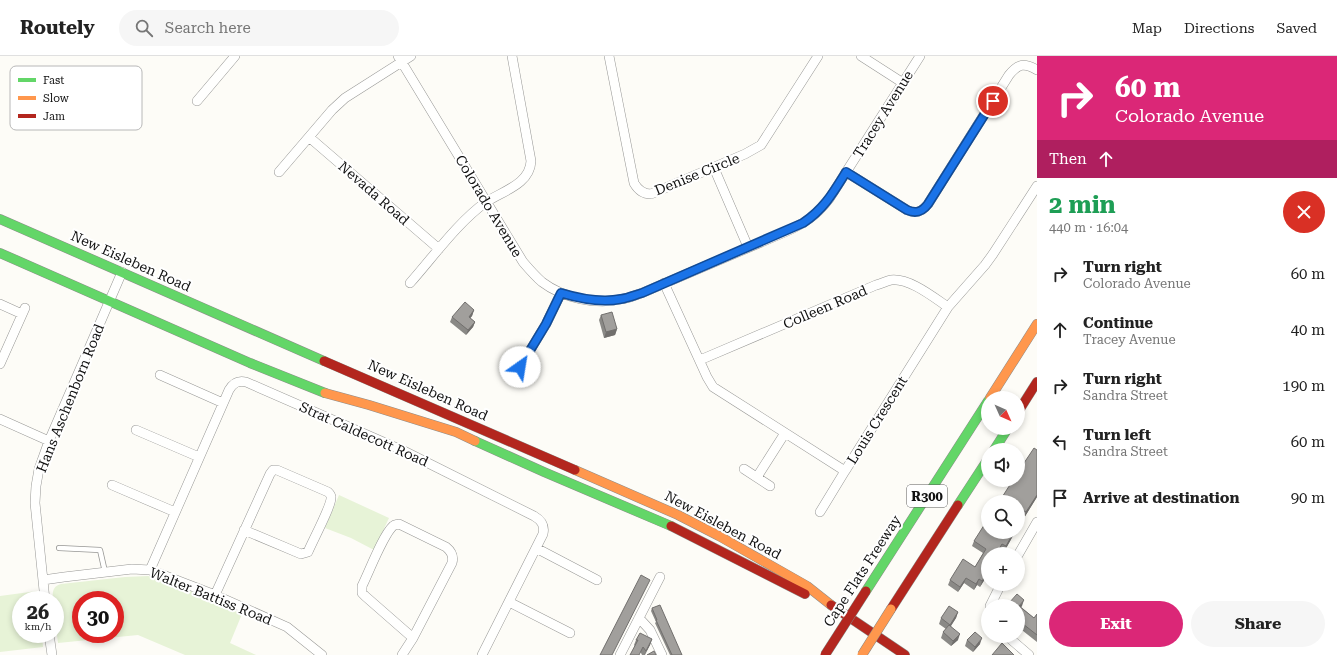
<!DOCTYPE html>
<html lang="en">
<head>
<meta charset="utf-8">
<style>
	:root { --surface:#fff; --page:#f6f6f6; --text:#222; --muted:#767676; --line:#e0e0e0; --accent:#db2777 }
	body { margin:0; font-family:"Roboto Serif",serif; background:var(--page); color:var(--text); height:100vh; display:flex; flex-direction:column; font-size:15px; white-space:nowrap }
	* { box-sizing:border-box; margin:0 }
	p { font-size:13px; color:var(--muted) }
	.icon { flex:none; width:22px; height:22px; fill:none; stroke:currentColor; stroke-width:2; stroke-linecap:round; stroke-linejoin:round }
	.map { position:relative; flex:1; overflow:hidden }
	.drawer { display:flex; flex-direction:column; background:var(--surface); width:300px }
	.drawer>* { flex:none }
	.guide { background:#db2777; color:#fff; overflow:hidden }
	.needle { width:26px; rotate:135deg }
	.buttons { position:absolute; left:981px; top:335px; display:grid; gap:8px }
	.buttons a { display:grid; place-items:center; width:44px; height:44px; border-radius:50%; background:var(--surface); box-shadow:0 2px 6px #0003; font-size:20px }
	.speed { position:absolute; left:12px; top:535px; display:flex; gap:8px; font-size:20px; font-weight:700; text-align:center }
	.speed>* { display:grid; place-content:center; width:52px; height:52px; border-radius:50%; background:var(--surface); box-shadow:0 2px 6px #0003; line-height:1 }
	.speed small { font-size:10px; font-weight:400 }
	.speed .limit { border:6px solid #d22; background:#fff; color:#111 }
	.pin { position:absolute; display:grid; place-items:center; width:34px; height:34px; color:#fff; margin:-17px; border:2px solid #fff; border-radius:50%; box-shadow:0 1px 4px #0007 }
	.me { position:absolute; width:44px; margin:-22px; rotate:32deg; stroke-linejoin:round; filter:drop-shadow(0 0 3px #0008) }
	.turn { display:flex; align-items:center; gap:14px; height:84px; padding:0 12px; font-size:18px }
	.turn .icon { width:52px; height:52px; stroke-width:2.5 }
	.turn b { display:block; font-size:28px; line-height:34px }
	.then { display:flex; align-items:center; height:38px; padding:0 12px; background:#0003; gap:8px; font-size:15px }
	.round { display:grid; place-items:center; flex:none; width:42px; height:42px; border-radius:21px; background:var(--page) }
	.overview { display:flex; align-items:center; justify-content:space-between; height:68px; padding:0 12px }
	h1 { font-size:24px; font-weight:700; line-height:30px; color:#1e9e55 }
	.button { display:flex; gap:8px; margin-top:auto; padding:8px 12px }
	.button a { flex:1; height:46px; border-radius:24px; background:var(--accent); color:#fff; font-size:16px; font-weight:700; line-height:46px; text-align:center }
	.button a+a { background:var(--page); color:var(--text) }
	ul { padding:0; list-style:none }
	li { display:flex; align-items:center; gap:12px; height:56px; padding:0 12px }
	li div { flex:1 }
	li b { display:block; font-size:15px }
	li em { font-style:normal }
	header { display:flex; align-items:center; gap:24px; box-sizing:border-box; height:56px; padding:0 20px; background:var(--surface); border-bottom:1px solid var(--line) }
	header strong { font-size:19px }
	nav { display:flex; gap:22px; margin-inline-start:auto; font-size:14px }
	.search { width:280px; height:36px; background:var(--page); display:flex; align-items:center; gap:10px; box-sizing:border-box; padding:0 14px; border-radius:22px; color:var(--muted); font-size:15px }
	main { display:flex; flex:1; min-height:0 }
	.map>svg:first-child { display:block }
	.green { fill:#e7f3d7; fill-rule:evenodd }
	.lines { fill:none; stroke-linecap:round; stroke-linejoin:round }
	.lane-casing { stroke:#979795; stroke-width:6 }
	.street-casing { stroke:#979795; stroke-width:10 }
	.fast-casing { stroke:#8e8d8b; stroke-width:10 }
	.slow-casing { stroke:#8e8d8b; stroke-width:10 }
	.jam-casing { stroke:#8e8d8b; stroke-width:10 }
	.lane { stroke:#fffffe; stroke-width:4.5 }
	.street { stroke:#fffffe; stroke-width:9 }
	.fast { stroke:#63d668; stroke-width:9 }
	.slow { stroke:#ff974d; stroke-width:9 }
	.jam { stroke:#b3261e; stroke-width:9 }
	.slow-bridge-casing { stroke:#858482; stroke-width:10; stroke-linecap:butt }
	.jam-bridge-casing { stroke:#858482; stroke-width:10; stroke-linecap:butt }
	.slow-bridge { stroke:#ff974d; stroke-width:9 }
	.jam-bridge { stroke:#b3261e; stroke-width:9 }
	.wall { fill:#8a8986 }
	.shaded-wall { fill:#716f6d }
	.building { fill:#a19f9c; stroke:#716f6d }
	.route-casing { stroke:#114b97; stroke-width:10 }
	.route { stroke:#1a73e8; stroke-width:7 }
	.labels { text-anchor:middle; dominant-baseline:central; stroke-width:4; stroke-linejoin:round; paint-order:stroke }
	.shield { fill:#fff; stroke:#585858; stroke-width:1 }
	.shield-label { font-size:13px; font-weight:bold; fill:#111 }
	.street-label { font-size:14px; fill:#111; stroke:#fff }
	.key { fill:#fff; stroke:#b8b8b8; stroke-width:1 }
	.key-label { font-size:11px; fill:#111 }
</style>
</head>
<body>
<header>
<strong>Routely</strong>
<div class="search"><svg class="icon" aria-label="search" viewBox="0 0 24 24"><circle cx="10" cy="10" r="6"/><path d="M15 15l6 6"/></svg>Search here</div>
<nav><a>Map</a><a>Directions</a><a>Saved</a></nav>
</header>
<main>
<div class="map">
<svg width="1037" height="599" viewBox="0 0 1037 599">
	<rect width="100%" height="100%" fill="#fdfcf7"/>
	<path class="green" d="M339 439 389 462 374 494 351 482 325 472Z
		M148 520 168 525 242 558 230 587 256 599H185L138 579 58 587 55 564V544H53C52 536 53 530 61 528L125 521ZM81 544H115V578H81Z
		M37 535 38 544H21V578H42L43 591 0 596V540Z"/>
	<g class="lines">
		<g class="lane-casing">
			<path id="lane" d="M59 492 100 494 105 516"/>
		</g>
		<g class="street-casing">
			<path id="street" d="M398 0 523 206C529 213 535 220 542 226 563 242 596 249 622 243 629 242 635 239 642 237L785 176C805 167 816 160 829 143L920 0
				M609 0 634 127C638 134 643 138 651 138L745 98 761 89 818 0
				M861 0 903 27
				M197 45 235 0
				M309 81 439 193
				M714 112 748 191
				M279 116 332 54 345 42 411 0
				M846 116 907 154C916 158 922 156 928 148L1009 19C1018 8 1024 6 1037 14
				M410 227C434 200 457 167 486 146 503 135 530 128 531 105L512 0
				M664 227 707 321 713 331 845 415 948 251 985 209 993 198 1037 130
				M0 248 22 258
				M700 304 876 229C881 228 886 225 891 224 910 222 933 241 948 251
				M0 308 25 252
				M520 311 546 268 561 237
				M160 319 223 347
				M0 363 49 385
				M136 374 199 401
				M744 413 770 430
				M757 421 785 377
				M112 429 175 456
				M820 456 845 415
				M536 492 597 524
				M1018 499 1037 466
				M150 514 229 334C233 327 238 324 246 326L404 395 534 460C541 464 545 469 543 478L482 599
				M43 524 64 521 132 513 150 514 215 539 287 571 322 599
				M215 539 270 418 273 414H277L328 436C330 438 331 439 331 441 332 449 312 486 308 496L301 498 244 474
				M45 544 35 447 36 430 39 413 49 385 122 216
				M509 546 570 577
				M990 550 1001 528
				M639 562 650 574 662 599
				M49 578 52 599
				M1007 580 1029 599
				M402 599 413 582 452 507C454 500 451 495 446 491L399 468C396 469 395 468 393 470 383 479 369 516 362 530V537L365 540 413 582
				M620 599 660 521"/>
		</g>
		<g class="fast-casing">
			<path id="fast" d="M0 163 324 305
				M0 197 250 307 325 337
				M475 385 544 416 671 470
				M994 394 1008 372
				M958 449 988 403
				M866 535 988 345"/>
		</g>
		<g class="slow-casing">
			<path id="slow" d="M325 337 369 349 456 376 475 385
				M990 342 1037 268
				M575 414 678 459 719 480 807 530 831 549"/>
		</g>
		<g class="jam-casing">
			<path id="jam" d="M324 305 575 414
				M1018 356 1037 326
				M671 470 805 538
				M831 549 905 599
				M891 553 958 449"/>
		</g>
		<use href="#lane" class="lane"/>
		<use href="#street" class="street"/>
		<use href="#fast" class="fast"/>
		<use href="#slow" class="slow"/>
		<use href="#jam" class="jam"/>
		<g class="slow-bridge-casing">
			<path id="slow-bridge" d="M862 599 891 553"/>
		</g>
		<g class="jam-bridge-casing">
			<path id="jam-bridge" d="M825 599 866 535"/>
		</g>
		<use href="#slow-bridge" class="slow-bridge"/>
		<use href="#jam-bridge" class="jam-bridge"/>
	</g>
	<path class="wall" d="M474 254 472 260 470 262 475 266 473 271 466 279 450 266 452 261Z
		M601 259 617 273 615 279 604 282 599 264Z
		M1037 394V441L1024 462 1022 461Z
		M988 476H1015L1004 496 1000 493 988 498V518L980 531 977 529 974 534 964 527 958 536 948 529 950 524 975 511 983 497 972 490 974 485Z
		M1009 547 1022 550 1021 551 1034 562 1037 558V586L1018 571V550H1008Z
		M652 552 682 599H670L655 567 656 566 651 555Z
		M958 556 956 562 951 570 958 584 951 590 941 582 943 576 946 573 939 568 941 562Z
		M652 583 650 589 645 599H642L641 597 634 589 636 584Z
		M967 584 980 588 973 596 965 590Z"/>
	<path class="shaded-wall" d="M474 254 472 260 467 266 469 261Z
		M475 266 473 271 466 279 468 274Z
		M617 273 615 279 604 282 606 276Z
		M1037 439V441L1024 462 1026 456Z
		M1024 455 1022 461 1018 466V464Z
		M1014 476H1015L1014 478 1004 496 1006 490Z
		M1002 488 1000 493 997 498H996Z
		M988 516V518L980 531 982 525Z
		M966 522 964 527 958 536 960 531Z
		M979 523 977 529 974 534 976 528Z
		M1024 544 1022 550 1018 554 1019 550Z
		M958 556 956 562 948 574 950 569Z
		M960 578 958 584 951 590 953 585Z
		M982 582 980 588 973 596 975 591Z
		M652 583 650 589 644 599Z"/>
	<path class="building" d="M465 246 474 254 469 261 475 266 468 274 452 261Z
		M612 256 617 273 606 276 601 259Z
		M1034 392 1037 394V439L1026 456 1024 455 1018 464V446H999L1013 424H1018V416Z
		M988 463V476H1014L1006 490 1002 488 996 498H988V516L982 525 979 523 976 528 966 522 960 531 950 524 963 503 975 511 986 493 974 485Z
		M641 519 650 524 612 599H600Z
		M1017 538 1024 544 1019 550 1034 562 1037 558V579L1018 564V550H1013L1009 547Z
		M660 549 682 599H672L656 564H657L652 552Z
		M949 550 958 556 950 569 941 562Z
		M949 569 960 578 953 585 943 576Z
		M975 576 982 582 975 591 967 584Z
		M640 577 652 583 646 595 643 591 639 599H630L638 584H636Z
		M1002 587 1014 599H992Z
		M654 595 656 599H647Z"/>
	<g class="lines">
		<g class="route-casing">
			<path id="route" d="M520 311 546 268 561 237C581 243 601 247 621 243 628 242 635 239 642 237L803 167C824 153 833 137 846 116L907 154C916 158 922 156 928 148L993 45"/>
		</g>
		<use href="#route" class="route"/>
	</g>
	<g class="labels">
		<rect class="shield" x="907" y="429" width="40" height="22" rx="3"/>
		<g class="shield-label">
			<text x="927" y="440">R300</text>
		</g>
		<g class="street-label">
			<text transform="translate(883 58) rotate(-58)">Tracey Avenue</text>
			<text transform="translate(697 118) rotate(-22)">Denise Circle</text>
			<text transform="translate(374 137) rotate(41)">Nevada Road</text>
			<text transform="translate(489 150) rotate(59)">Colorado Avenue</text>
			<text transform="translate(131 205) rotate(24)">New Eisleben Road</text>
			<text transform="translate(825 251) rotate(-23)">Colleen Road</text>
			<text transform="translate(428 334) rotate(24)">New Eisleben Road</text>
			<text transform="translate(70 342) rotate(-68)">Hans Aschenborn Road</text>
			<text transform="translate(877 364) rotate(-58)">Louis Crescent</text>
			<text transform="translate(364 378) rotate(24)">Strat Caldecott Road</text>
			<text transform="translate(723 469) rotate(28)">New Eisleben Road</text>
			<text transform="translate(862 515) rotate(-57)">Cape Flats Freeway</text>
			<text transform="translate(211 540) rotate(22)">Walter Battiss Road</text>
		</g>
	</g>
	<rect x="10" y="10" width="132" height="64" rx="6" class="key"/>
	<rect x="18" y="22" width="18" height="4" fill="#63d668"/>
	<rect x="18" y="40" width="18" height="4" fill="#ff974d"/>
	<rect x="18" y="58" width="18" height="4" fill="#b3261e"/>
	<g class="key-label">
		<text x="43" y="28">Fast</text>
		<text x="43" y="46">Slow</text>
		<text x="43" y="64">Jam</text>
	</g>
</svg>
<div class="buttons">
<a><svg class="needle" viewBox="-14 -14 28 28"><path d="M0-13l5 13h-10z" fill="#e53935"/><path d="M0 13l5-13h-10z" fill="#767676"/></svg></a>
<a><svg class="icon" aria-label="sound" viewBox="0 0 24 24"><path d="M4 9h4l5-4v14l-5-4H4zM17 9q2 3 0 6"/></svg></a>
<a><svg class="icon" aria-label="search" viewBox="0 0 24 24"><circle cx="10" cy="10" r="6"/><path d="M15 15l6 6"/></svg></a>
<a>+</a>
<a>−</a>
</div>
<div class="speed"><div>26<small>km/h</small></div><div class="limit">30</div></div>
<div class="pin" style="left:993px;top:45px;background:#d93025"><svg class="icon" aria-label="arrive" viewBox="0 0 24 24"><path d="M6 21V4h12l-3 4 3 4H6"/></svg></div>
<svg class="me" style="left:520px;top:311px" viewBox="-20 -20 40 40"><circle r="19" fill="#fff"/><path d="M0-13L10 11 0 6-10 11z" fill="#1a73e8"/></svg>
</div>
<section class="drawer">
<div class="guide">
<div class="turn"><svg class="icon" aria-label="right" viewBox="0 0 24 24"><path d="M7 20v-9h11M14 6l5 5-5 5"/></svg><div><b>60 m</b>Colorado Avenue</div></div>
<div class="then">Then<svg class="icon" aria-label="ahead" viewBox="0 0 24 24"><path d="M12 20V5M6 11l6-6 6 6"/></svg></div>
</div>
<div class="overview"><div><h1>2 min</h1><p>440 m · 16:04</p></div><a class="round" style="background:#d93025;color:#fff"><svg class="icon" aria-label="close" viewBox="0 0 24 24"><path d="M6 6l12 12M18 6L6 18"/></svg></a></div>
<ul>
<li><svg class="icon" aria-label="right" viewBox="0 0 24 24"><path d="M7 20v-9h11M14 6l5 5-5 5"/></svg><div><b>Turn right</b><p>Colorado Avenue</p></div><em>60 m</em></li>
<li><svg class="icon" aria-label="ahead" viewBox="0 0 24 24"><path d="M12 20V5M6 11l6-6 6 6"/></svg><div><b>Continue</b><p>Tracey Avenue</p></div><em>40 m</em></li>
<li><svg class="icon" aria-label="right" viewBox="0 0 24 24"><path d="M7 20v-9h11M14 6l5 5-5 5"/></svg><div><b>Turn right</b><p>Sandra Street</p></div><em>190 m</em></li>
<li><svg class="icon" aria-label="left" viewBox="0 0 24 24"><path d="M17 20v-9H6M10 6l-5 5 5 5"/></svg><div><b>Turn left</b><p>Sandra Street</p></div><em>60 m</em></li>
<li><svg class="icon" aria-label="arrive" viewBox="0 0 24 24"><path d="M6 21V4h12l-3 4 3 4H6"/></svg><div><b>Arrive at destination</b></div><em>90 m</em></li>
</ul>
<div class="button"><a>Exit</a><a>Share</a></div>
</section>
</main>
</body>
</html>
